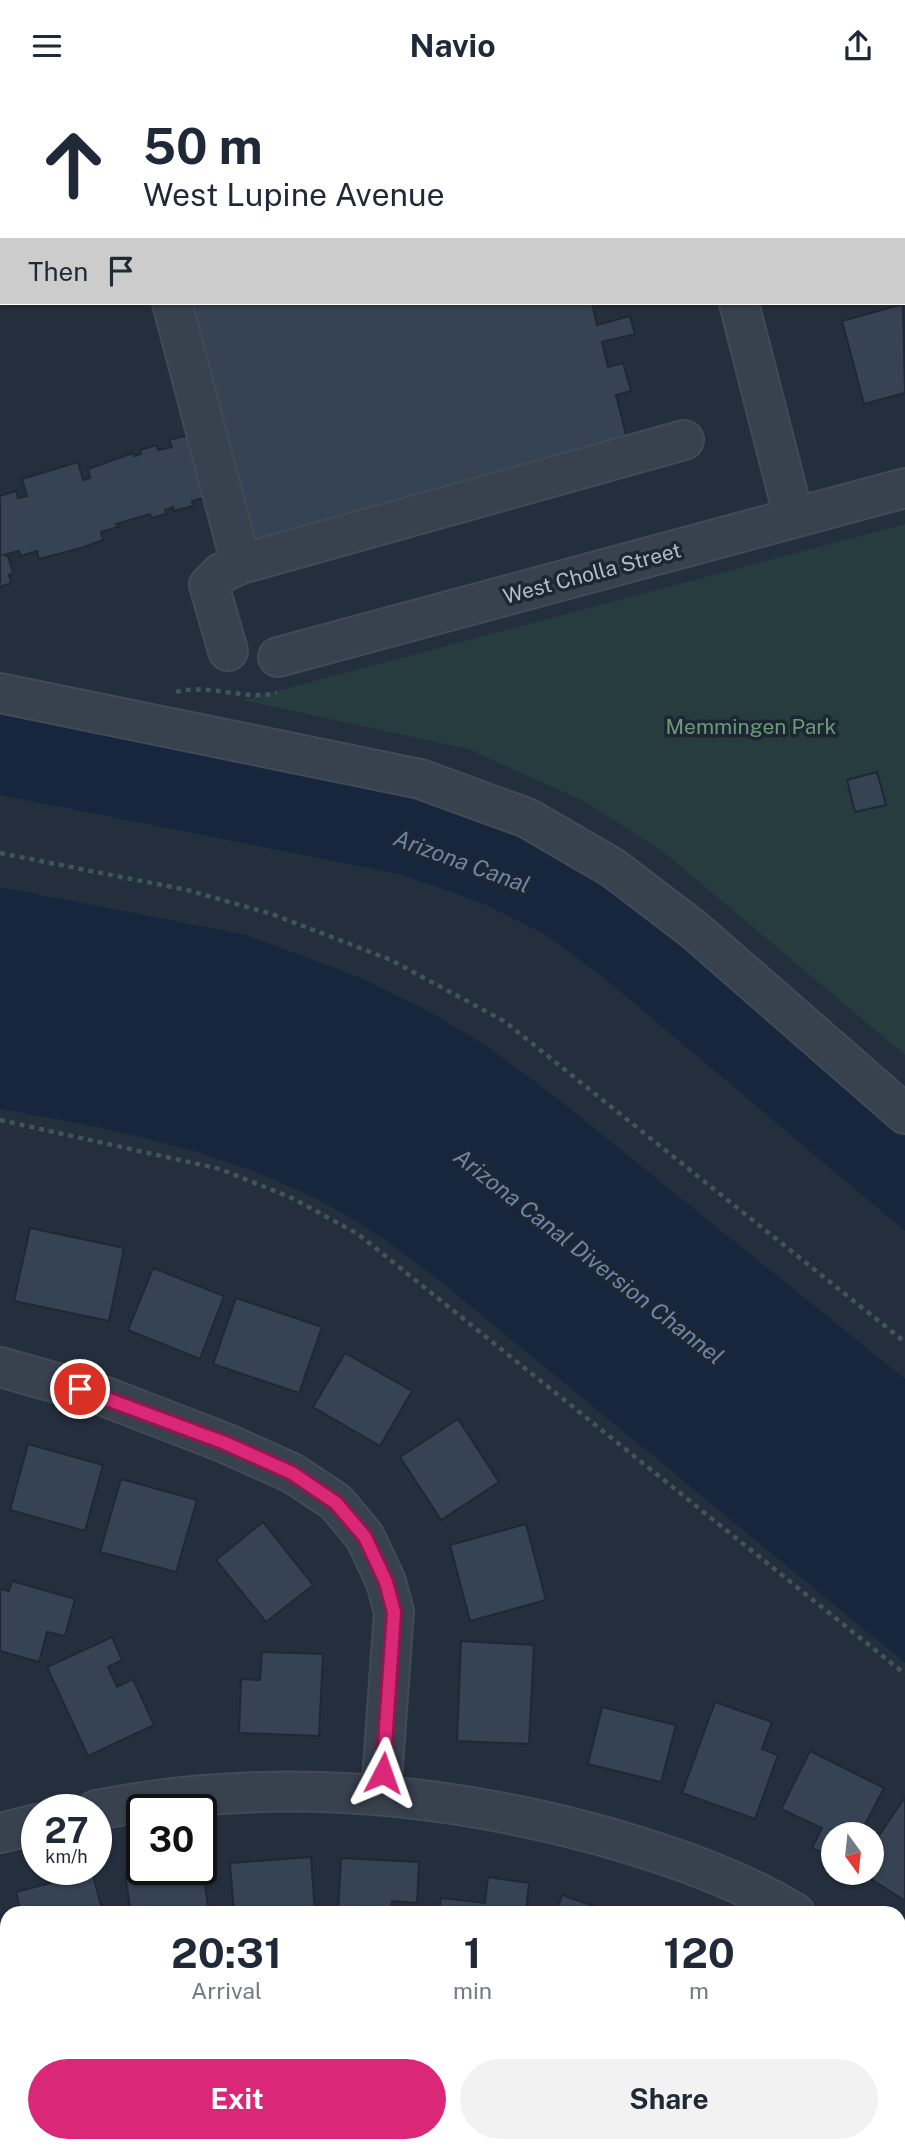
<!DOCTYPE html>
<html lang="en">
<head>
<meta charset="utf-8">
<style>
	:root { --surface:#fff; --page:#f2f2f3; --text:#1f2937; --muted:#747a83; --accent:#db2777 }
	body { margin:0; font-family:"Public Sans",sans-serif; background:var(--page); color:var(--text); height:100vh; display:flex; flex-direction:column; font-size:26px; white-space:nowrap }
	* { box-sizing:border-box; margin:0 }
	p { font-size:23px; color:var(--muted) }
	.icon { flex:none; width:38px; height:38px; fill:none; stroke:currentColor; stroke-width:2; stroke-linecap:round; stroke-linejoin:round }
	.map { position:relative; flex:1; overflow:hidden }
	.sheet { position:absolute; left:0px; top:1815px; width:906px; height:247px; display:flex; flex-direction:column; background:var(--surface); border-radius:21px 21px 0 0; box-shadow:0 2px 5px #0004 }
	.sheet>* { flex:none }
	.top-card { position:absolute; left:0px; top:0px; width:906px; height:214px; box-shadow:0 2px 5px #0004; background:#fff; color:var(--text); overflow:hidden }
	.needle { width:46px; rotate:165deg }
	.buttons { position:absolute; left:821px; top:1731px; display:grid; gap:14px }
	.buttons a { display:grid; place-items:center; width:63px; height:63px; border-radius:50%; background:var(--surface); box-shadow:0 2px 5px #0004; font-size:35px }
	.speed { position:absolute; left:21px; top:1703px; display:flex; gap:14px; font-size:35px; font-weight:700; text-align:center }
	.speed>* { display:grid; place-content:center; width:91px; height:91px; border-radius:50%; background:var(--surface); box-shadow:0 2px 5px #0004; line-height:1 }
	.speed small { font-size:18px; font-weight:400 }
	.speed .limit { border:4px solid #111; border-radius:10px; background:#fff; color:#111 }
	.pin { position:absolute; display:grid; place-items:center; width:60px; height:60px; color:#fff; margin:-30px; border:4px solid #fff; border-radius:50%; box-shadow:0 2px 7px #0007 }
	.me { position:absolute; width:77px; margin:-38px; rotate:4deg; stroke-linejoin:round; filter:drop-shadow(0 0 5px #0008) }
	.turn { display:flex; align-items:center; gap:24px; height:147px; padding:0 28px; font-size:32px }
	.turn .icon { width:91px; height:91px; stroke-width:2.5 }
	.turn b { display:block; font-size:49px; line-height:60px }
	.then { display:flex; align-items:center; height:66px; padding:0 28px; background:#0003; gap:14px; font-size:26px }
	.eta { display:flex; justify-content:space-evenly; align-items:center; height:119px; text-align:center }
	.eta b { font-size:42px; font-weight:700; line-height:49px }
	.cta { display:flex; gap:14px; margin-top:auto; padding:14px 28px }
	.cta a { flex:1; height:80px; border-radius:42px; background:var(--accent); color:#fff; font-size:28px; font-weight:700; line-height:80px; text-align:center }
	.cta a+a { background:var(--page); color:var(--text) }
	header { display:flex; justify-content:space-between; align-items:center; height:91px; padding:0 28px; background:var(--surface); font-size:32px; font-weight:700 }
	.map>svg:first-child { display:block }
	.green { fill:#263c3f }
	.water { fill:#17263c }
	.building { fill:#364354; stroke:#1f2835; stroke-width:2 }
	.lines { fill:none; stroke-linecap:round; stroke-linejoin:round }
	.minor-casing { stroke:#414a57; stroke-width:42 }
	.path { stroke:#3f5557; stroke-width:4.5; stroke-dasharray:5 5; stroke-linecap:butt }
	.minor { stroke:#38414e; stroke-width:38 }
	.route-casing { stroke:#8e194d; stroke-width:18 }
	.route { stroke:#db2777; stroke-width:12 }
	.labels { text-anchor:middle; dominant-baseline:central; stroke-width:7; stroke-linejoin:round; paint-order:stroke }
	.street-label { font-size:21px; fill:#b4bcc9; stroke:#1d2633 }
	.park-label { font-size:21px; fill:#6b9a76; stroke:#1d2633 }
	.water-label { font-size:23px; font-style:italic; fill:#6d86a8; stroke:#1d2633 }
</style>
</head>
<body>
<header><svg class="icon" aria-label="menu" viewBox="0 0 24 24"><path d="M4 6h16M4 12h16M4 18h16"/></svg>Navio<svg class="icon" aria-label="share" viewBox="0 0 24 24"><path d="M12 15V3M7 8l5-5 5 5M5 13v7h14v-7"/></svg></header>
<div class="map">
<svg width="905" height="2060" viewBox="0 0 905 2060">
	<rect width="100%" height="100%" fill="#242f3e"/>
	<path class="green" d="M905 433V964L666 763 586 711 468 658 243 609Z"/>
	<path class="water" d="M0 621 334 686 439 713 543 754 627 809 905 1041V1140L603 886 544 843 482 812 400 783 0 704Z
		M0 796 246 844 359 886 426 919 485 954 553 1004 905 1288V1572L440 1190C417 1173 395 1155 371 1140 262 1067 127 1040 0 1018Z"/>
	<path class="building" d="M443 0H536V2H436Z
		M183 212H592L597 234 630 225 635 243 602 251 608 276 623 272 631 300 616 304 630 359 249 459Z
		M903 213 905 302 864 313 842 230Z
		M189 344 208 406 192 410 193 415 174 420 173 416 165 419 166 423 151 427 150 423 116 433 118 436 101 441 103 449 81 457 39 468 37 460 21 465 19 460 4 464 8 465 13 482 9 484 11 492 0 496V405L16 400 18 407 27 405 22 388 78 371 83 389 90 387 88 378 133 362 134 365 141 363 140 359 157 354 158 359 172 356 169 349Z
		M877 681 886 714 855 721 847 689Z
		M30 1137 124 1157 109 1230 14 1210Z
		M153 1177 224 1205 200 1268 128 1239Z
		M236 1207 322 1236 299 1302 213 1273Z
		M345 1262 412 1300 380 1355 313 1316Z
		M458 1328 499 1391 441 1429 400 1366Z
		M28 1353 103 1374 85 1440 10 1419Z
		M121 1388 197 1409 176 1481 100 1461Z
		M263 1431 313 1494 266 1531 216 1469Z
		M526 1433 546 1509 470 1530 450 1454Z
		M12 1490 75 1508 65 1545 47 1541 39 1571 0 1560V1498L9 1500Z
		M112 1546 122 1569 108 1576 117 1596 133 1588 154 1634 88 1665 47 1576Z
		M461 1550 534 1554 529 1653 457 1650Z
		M262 1561 323 1563 319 1645 239 1642 241 1588 260 1589Z
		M715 1611 772 1631 762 1658 778 1664 755 1728 682 1702Z
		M602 1616 676 1634 661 1691 588 1673Z
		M810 1660 884 1697 860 1743H833V1767L812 1757 822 1737 781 1718Z
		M905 1706V1810L862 1782H872V1755Z
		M311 1766 315 1822H234L230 1772Z
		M341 1767 419 1771 417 1812 392 1810 391 1822H338Z
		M202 1772 209 1822H131L125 1784 164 1778H201Z
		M92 1781 103 1822H21L16 1801Z
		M488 1786 529 1792 526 1822H439L441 1807 485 1812Z
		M562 1804 614 1822H556Z
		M0 1853 7 1875V1879L0 1881Z
		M900 1969 905 1973V2032L900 2039Z
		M7 1977V2042L0 2016V1979Z
		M615 2054H717L714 2060H612Z"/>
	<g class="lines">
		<g class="minor-casing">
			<path id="minor" d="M109 0V2
				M685 0V2
				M172 212 241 473
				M739 212 794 427
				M228 560 209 494 221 482 241 473 684 349
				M278 566 905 397
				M0 602 420 688 527 727 613 777 693 838 905 1023
				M0 1276 106 1306 225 1352 292 1382 336 1411 365 1446 386 1491 394 1521 381 1703
				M96 1719C265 1686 433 1699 599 1744 666 1763 735 1786 795 1822
				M0 1742 37 1733
				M900 1889 905 1893"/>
		</g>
		<path class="path" d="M176 601C210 592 244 610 277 602
			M0 762 187 799 272 823 391 869 504 930 905 1251
			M0 1029 220 1078 292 1107 358 1143 905 1583"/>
		<use href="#minor" class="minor"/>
	</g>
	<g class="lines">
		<g class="route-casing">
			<path id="route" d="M80 1298 225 1352 292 1382 336 1412 365 1446 386 1491 394 1521 383 1682"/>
		</g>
		<use href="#route" class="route"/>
	</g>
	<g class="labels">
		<g class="street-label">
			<text transform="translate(592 482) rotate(-15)">West Cholla Street</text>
		</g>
		<g class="park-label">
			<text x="751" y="635">Memmingen Park</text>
		</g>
		<g class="water-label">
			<text transform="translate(462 770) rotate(20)">Arizona Canal</text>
			<text transform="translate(589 1165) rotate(38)">Arizona Canal Diversion Channel</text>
		</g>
	</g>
</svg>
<div class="buttons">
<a><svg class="needle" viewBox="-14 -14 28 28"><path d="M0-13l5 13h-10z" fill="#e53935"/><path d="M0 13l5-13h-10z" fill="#747a83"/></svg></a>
</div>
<div class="speed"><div>27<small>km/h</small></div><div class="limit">30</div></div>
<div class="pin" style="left:80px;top:1298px;background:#d93025"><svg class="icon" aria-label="arrive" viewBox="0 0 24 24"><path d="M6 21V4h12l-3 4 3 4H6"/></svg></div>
<svg class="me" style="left:383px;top:1682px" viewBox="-20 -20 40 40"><path d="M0-17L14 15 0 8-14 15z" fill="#db2777" stroke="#fff" stroke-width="4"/></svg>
<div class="top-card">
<div class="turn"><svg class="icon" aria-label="ahead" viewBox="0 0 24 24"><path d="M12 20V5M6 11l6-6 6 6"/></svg><div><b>50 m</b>West Lupine Avenue</div></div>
<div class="then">Then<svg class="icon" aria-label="arrive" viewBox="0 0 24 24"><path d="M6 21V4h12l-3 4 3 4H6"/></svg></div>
</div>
<section class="sheet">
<div class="eta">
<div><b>20:31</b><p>Arrival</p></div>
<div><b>1</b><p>min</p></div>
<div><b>120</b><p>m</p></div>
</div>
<div class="cta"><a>Exit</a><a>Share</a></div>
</section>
</div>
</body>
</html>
